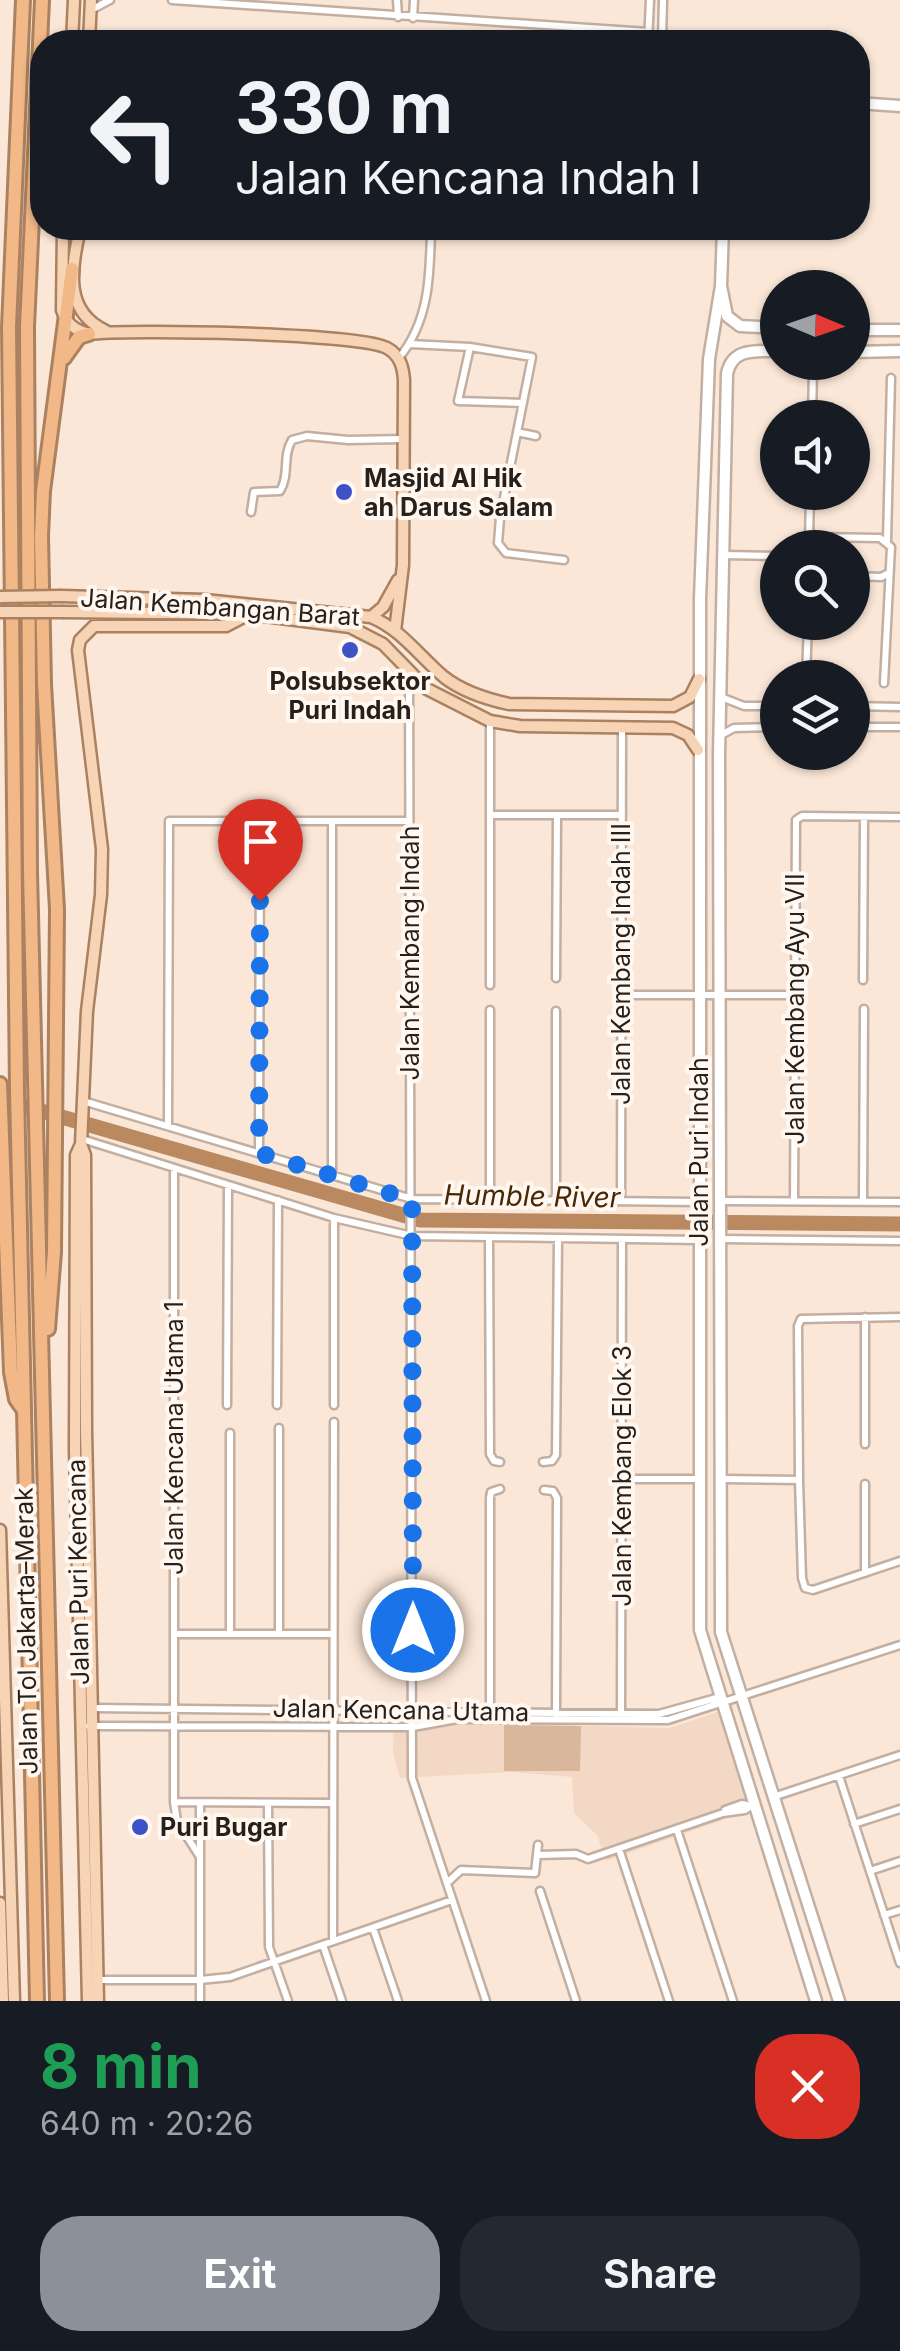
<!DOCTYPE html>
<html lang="en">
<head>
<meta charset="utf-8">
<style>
	:root { --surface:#171b24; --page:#242831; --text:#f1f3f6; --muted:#9ea1a6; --accent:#8c9099 }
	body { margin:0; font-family:Inter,sans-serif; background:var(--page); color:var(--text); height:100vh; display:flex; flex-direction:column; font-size:38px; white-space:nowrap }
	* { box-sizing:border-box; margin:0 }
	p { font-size:32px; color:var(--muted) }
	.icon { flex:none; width:55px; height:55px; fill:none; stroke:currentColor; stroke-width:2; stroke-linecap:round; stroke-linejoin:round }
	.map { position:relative; height:2001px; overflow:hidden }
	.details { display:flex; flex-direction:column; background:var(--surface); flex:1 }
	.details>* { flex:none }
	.banner { position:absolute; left:30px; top:30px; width:840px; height:210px; border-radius:40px; box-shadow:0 2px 8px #0004; background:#171b24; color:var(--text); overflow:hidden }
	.needle { width:65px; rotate:92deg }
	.controls { position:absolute; left:760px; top:270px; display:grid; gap:20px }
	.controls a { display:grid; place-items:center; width:110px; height:110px; border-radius:50%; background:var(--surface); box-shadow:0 2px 8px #0004; font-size:50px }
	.pin { position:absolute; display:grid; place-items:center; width:85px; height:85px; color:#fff; margin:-102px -42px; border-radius:50% 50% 50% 0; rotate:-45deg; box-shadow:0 0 10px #0007 }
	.pin .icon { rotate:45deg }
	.me { position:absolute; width:110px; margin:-55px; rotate:0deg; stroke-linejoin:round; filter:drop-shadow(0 0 8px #0008) }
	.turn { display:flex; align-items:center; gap:35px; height:210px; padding:0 40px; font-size:45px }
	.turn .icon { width:130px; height:130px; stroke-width:2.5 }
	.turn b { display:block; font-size:70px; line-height:85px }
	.round { display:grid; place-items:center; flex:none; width:105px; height:105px; border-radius:40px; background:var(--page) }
	.summary { display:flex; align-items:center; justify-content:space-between; height:170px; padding:0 40px }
	h1 { font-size:60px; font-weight:700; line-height:75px; color:#1e9e55 }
	.primary-button { display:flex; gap:20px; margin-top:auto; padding:20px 40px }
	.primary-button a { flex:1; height:115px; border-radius:40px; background:var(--accent); color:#fff; font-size:40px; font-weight:700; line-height:115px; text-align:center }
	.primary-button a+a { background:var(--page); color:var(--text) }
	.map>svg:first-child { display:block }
	.built { fill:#f3d8c5 }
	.green { fill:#dab69a }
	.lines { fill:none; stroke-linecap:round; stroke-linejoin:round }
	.river { stroke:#ba8960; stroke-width:15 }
	.minor-casing { stroke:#c2afa1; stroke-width:11 }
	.secondary-casing { stroke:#c2afa1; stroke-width:15 }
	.primary-casing { stroke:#ab8261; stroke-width:15 }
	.motorway-casing { stroke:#ab8261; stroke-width:18 }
	.minor { stroke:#fff; stroke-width:6 }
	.secondary { stroke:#fff; stroke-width:10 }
	.primary { stroke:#f8d4b7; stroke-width:10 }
	.motorway { stroke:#f3b887; stroke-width:12 }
	.primary-bridge-casing { stroke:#ab8261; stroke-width:15; stroke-linecap:butt }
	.primary-bridge { stroke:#f8d4b7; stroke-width:10 }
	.route { stroke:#1a73e8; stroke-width:18; stroke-dasharray:0 32.4 }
	.poi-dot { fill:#3c52c5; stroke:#fff7f0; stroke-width:4 }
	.labels { text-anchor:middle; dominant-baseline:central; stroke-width:8; stroke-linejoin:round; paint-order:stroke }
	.poi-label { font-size:25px; font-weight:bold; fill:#261f1a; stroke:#fff7f0; text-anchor:start }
	.street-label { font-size:25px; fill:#261f1a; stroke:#fff7f0 }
	.water-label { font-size:28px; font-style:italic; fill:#482705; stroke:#fff7f0 }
</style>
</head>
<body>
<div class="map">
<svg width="900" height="2001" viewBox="0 0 900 2001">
	<rect width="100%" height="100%" fill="#fbe7d7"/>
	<path class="built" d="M726 1709 760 1807 606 1861 597 1835 574 1813 572 1777 512 1772 400 1778 393 1752 394 1721 670 1728Z"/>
	<path class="green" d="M504 1725 581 1726 580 1771H504Z"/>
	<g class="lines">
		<path class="river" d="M6 1101 420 1220 900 1224"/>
		<g class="minor-casing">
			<path id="minor" d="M172 0 648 32
				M397 0 398 17
				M91 10 110 0
				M413 18 414 0
				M648 42 650 0
				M662 42 663 0
				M410 344 470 347 532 357 500 518 498 543 506 553 564 560
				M470 347 458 401 523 403
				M399 358C430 320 430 274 431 228
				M812 418 813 369
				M517 432 536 436
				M251 512 254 492 280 491C290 475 282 456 292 440L307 436 348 440 403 439
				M809 541 810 492
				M887 541 891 378
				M806 548 815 537 880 538 891 547 884 683
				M724 555 778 556
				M852 576 881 577 887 574
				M409 673 412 1778 486 2001
				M806 678 808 622
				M721 697 744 706H778
				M852 706 900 707
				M852 727H900
				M721 735 734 728 778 727
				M490 815H622
				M556 978 557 815
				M863 980 864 817
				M490 985V721
				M621 995H794
				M83 1101 412 1199 699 1202
				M168 1125 169 821H408
				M82 1139 334 1218 412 1236 700 1240
				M259 1153 260 822
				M174 1168V1802L177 1821 200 1857V2001
				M332 1175V822
				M490 1201V1010
				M556 1201V1011
				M621 1201 622 728
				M721 1201 900 1202
				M794 1201 796 820 802 816 900 817
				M863 1202 864 1009
				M489 1238 490 1454 494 1461 500 1462
				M721 1239 900 1241
				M227 1405 228 1186
				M277 1405 278 1200
				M334 1405V1218
				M865 1444V1317
				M543 1462 552 1461 556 1455 558 1238
				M622 1479H699
				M721 1479 799 1480 798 1326 801 1319 900 1317
				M799 1480 802 1578 805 1588 813 1590 900 1561
				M544 1490 553 1491 557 1498 556 1714
				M865 1573V1484
				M175 1634H333
				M230 1634V1433
				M279 1634V1428
				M92 1708 659 1714 720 1697
				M490 1712V1498L491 1492 500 1489
				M621 1713 622 1239
				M89 1726 413 1727 457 1719H484L668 1720 900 1645
				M839 1776 900 1963
				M773 1797 900 1755
				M174 1802 333 1803
				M268 1803 269 1947 288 2001
				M725 1810 742 1804 747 1805
				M854 1824 900 1809
				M677 1830 733 2001
				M619 1849 669 2001
				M538 1855 576 1854 588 1859 723 1813 745 1810 754 1804
				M200 1856V1803
				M870 1871 900 1861
				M447 1883 461 1870 535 1873 538 1845
				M540 1891 576 2001
				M884 1915 900 1910
				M373 1928 398 2001
				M333 1941 334 1422
				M323 1945 342 2001
				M98 1980H200L230 1977 452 1900"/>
		</g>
		<g class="secondary-casing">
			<path id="secondary" d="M858 103 900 106
				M723 228 721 286 727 316 740 326 778 328
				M721 286 709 359 700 599V1630L816 2001
				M852 330H900
				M778 351C755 351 732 348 727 374L719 755 721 1632 839 2001
				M852 352 900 351"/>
		</g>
		<g class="primary-casing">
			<path id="primary" d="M72 42 74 0
				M89 42 91 0
				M63 228 62 310C66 324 75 330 89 334 129 329 359 333 387 348 400 355 403 367 404 380L403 565 395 631
				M80 228C72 267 62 311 106 331
				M61 596 205 600 371 617C401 629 420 657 444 677 463 692 486 699 509 704L673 706 690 697 699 679
				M64 612 249 614 350 627 383 644 427 689 490 721 520 726 673 728 688 735 698 750
				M371 617 383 607 398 580
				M81 1144 85 1155 86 1430 98 2001
				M0 1530 14 2001
				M0 1903 3 2001
				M88 2001 75 1449 76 1155 81 1144 87 1011 101 895 102 849 78 650 80 640 94 626H226L249 614"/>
		</g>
		<g class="motorway-casing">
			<path id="motorway" d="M23 0 9 327 17 1091 37 2001
				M42 0 27 327 30 872 57 2001
				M64 358 79 337 89 334
				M0 1084 11 1372 16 1399 23 1409
				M48 1329 54 1252 57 909 44 684 41 536 43 491 72 269"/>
		</g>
		<use href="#minor" class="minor"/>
		<use href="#secondary" class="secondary"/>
		<use href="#primary" class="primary"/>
		<use href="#motorway" class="motorway"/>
		<g class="primary-bridge-casing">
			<path id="primary-bridge" d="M0 597 61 596
				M0 612H64"/>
		</g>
		<use href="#primary-bridge" class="primary-bridge"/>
	</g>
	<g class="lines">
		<path class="route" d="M260 901 259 1153 412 1200 413 1630"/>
	</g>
	<g class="poi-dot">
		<circle cx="344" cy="492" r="10"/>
		<circle cx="350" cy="650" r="10"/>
		<circle cx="140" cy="1827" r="10"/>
	</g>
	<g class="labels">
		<g class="poi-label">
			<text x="364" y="478">Masjid Al Hik<tspan x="364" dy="29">ah Darus Salam</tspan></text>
			<text x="350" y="681" text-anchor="middle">Polsubsektor<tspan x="350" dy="29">Puri Indah</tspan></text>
			<text x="160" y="1827">Puri Bugar</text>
		</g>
		<g class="street-label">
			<text transform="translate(220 607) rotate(4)">Jalan Kembangan Barat</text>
			<text transform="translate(410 953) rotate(-90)">Jalan Kembang Indah</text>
			<text transform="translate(621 964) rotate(-90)">Jalan Kembang Indah III</text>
			<text transform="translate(795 1009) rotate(-90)">Jalan Kembang Ayu VII</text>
			<text transform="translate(699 1152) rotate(-90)">Jalan Puri Indah</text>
			<text transform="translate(174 1438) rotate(-90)">Jalan Kencana Utama 1</text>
			<text transform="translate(622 1476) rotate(-90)">Jalan Kembang Elok 3</text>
			<text transform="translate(78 1572) rotate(-91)">Jalan Puri Kencana</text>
			<text transform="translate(26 1631) rotate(-91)">Jalan Tol Jakarta–Merak</text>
			<text transform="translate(401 1710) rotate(1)">Jalan Kencana Utama</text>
		</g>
		<g class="water-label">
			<text transform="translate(532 1196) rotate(1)">Humble River</text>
		</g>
	</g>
</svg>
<div class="controls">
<a><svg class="needle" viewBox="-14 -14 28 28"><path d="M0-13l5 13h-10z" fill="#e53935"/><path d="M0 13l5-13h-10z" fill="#9ea1a6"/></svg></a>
<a><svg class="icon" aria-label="sound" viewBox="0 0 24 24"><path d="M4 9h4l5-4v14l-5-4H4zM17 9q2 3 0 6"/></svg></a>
<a><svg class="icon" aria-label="search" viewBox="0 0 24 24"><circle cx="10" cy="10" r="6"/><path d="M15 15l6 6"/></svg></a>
<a><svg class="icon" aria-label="layers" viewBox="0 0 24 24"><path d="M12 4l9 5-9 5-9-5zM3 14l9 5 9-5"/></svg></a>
</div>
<div class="pin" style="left:260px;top:901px;background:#d93025"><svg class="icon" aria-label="arrive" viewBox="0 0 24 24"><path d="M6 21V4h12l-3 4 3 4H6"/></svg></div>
<svg class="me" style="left:413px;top:1630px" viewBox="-20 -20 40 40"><circle r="17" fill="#1a73e8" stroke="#fff" stroke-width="3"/><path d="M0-11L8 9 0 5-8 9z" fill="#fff"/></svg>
<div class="banner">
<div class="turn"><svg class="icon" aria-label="left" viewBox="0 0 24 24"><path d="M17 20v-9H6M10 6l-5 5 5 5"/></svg><div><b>330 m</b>Jalan Kencana Indah I</div></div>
</div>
</div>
<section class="details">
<div class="summary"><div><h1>8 min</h1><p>640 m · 20:26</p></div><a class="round" style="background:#d93025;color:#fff"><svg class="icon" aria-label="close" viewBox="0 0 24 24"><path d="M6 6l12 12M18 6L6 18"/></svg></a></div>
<div class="primary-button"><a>Exit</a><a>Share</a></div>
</section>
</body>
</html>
